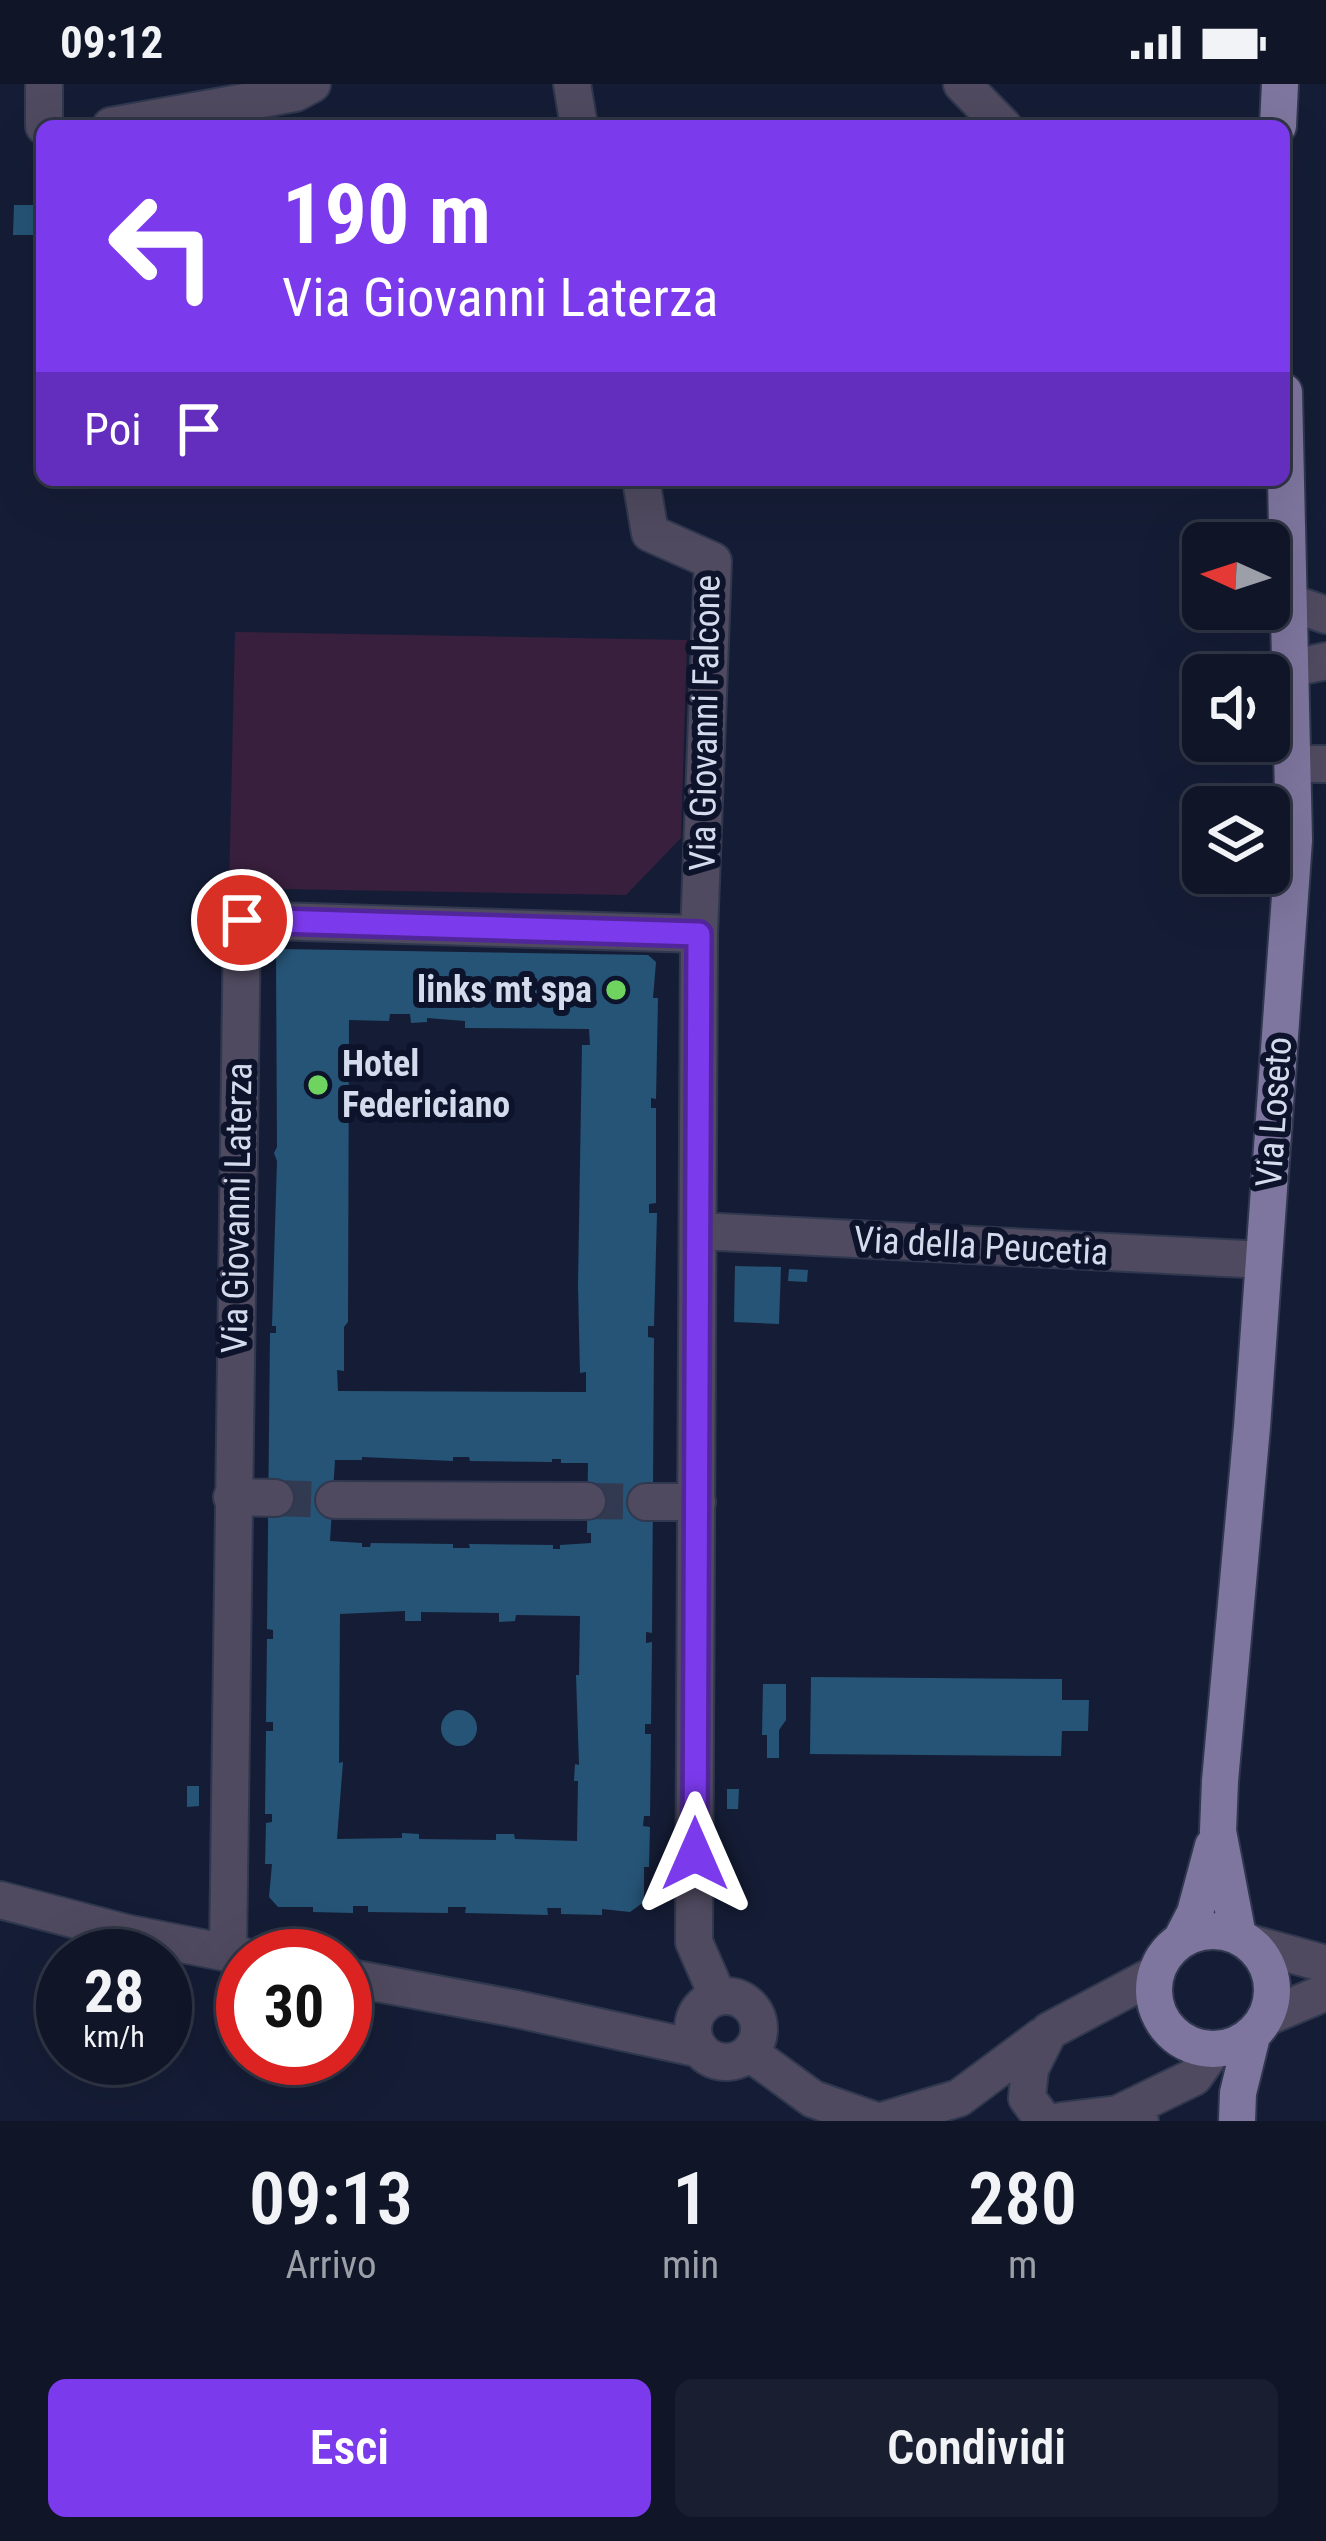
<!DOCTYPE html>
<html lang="it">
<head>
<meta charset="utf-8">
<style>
	:root { --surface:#101628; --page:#191f30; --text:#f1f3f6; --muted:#9c9fa8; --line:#303545; --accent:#7c3aed }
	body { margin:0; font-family:"Roboto Condensed",sans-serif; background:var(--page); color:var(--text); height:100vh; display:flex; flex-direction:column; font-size:45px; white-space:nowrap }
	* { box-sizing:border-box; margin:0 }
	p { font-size:39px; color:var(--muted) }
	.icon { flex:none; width:66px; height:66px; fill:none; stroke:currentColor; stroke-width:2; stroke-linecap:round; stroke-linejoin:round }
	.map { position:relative; height:2037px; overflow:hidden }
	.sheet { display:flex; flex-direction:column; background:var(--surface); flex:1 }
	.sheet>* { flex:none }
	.guide { position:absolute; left:36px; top:36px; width:1254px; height:366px; border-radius:18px; box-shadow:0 12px 48px #0002,0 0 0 3px var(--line); background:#7c3aed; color:#fff; overflow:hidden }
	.needle { width:78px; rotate:273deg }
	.fabs { position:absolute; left:1182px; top:438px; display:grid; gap:24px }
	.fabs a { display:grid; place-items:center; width:108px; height:108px; border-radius:18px; background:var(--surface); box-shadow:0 12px 48px #0002,0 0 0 3px var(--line); font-size:60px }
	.speed { position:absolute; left:36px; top:1845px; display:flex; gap:24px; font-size:60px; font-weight:700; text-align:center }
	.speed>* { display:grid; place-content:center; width:156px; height:156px; border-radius:50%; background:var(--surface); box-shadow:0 12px 48px #0002,0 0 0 3px var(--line); line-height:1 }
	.speed small { font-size:30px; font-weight:400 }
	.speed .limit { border:18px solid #d22; background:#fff; color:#111 }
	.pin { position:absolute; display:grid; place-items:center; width:102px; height:102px; color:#fff; margin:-51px; border:6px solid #fff; border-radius:50%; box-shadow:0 3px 12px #0007 }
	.me { position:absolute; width:132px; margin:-66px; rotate:0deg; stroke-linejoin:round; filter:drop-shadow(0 0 9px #0008) }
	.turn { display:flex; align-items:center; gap:42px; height:252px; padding:0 48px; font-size:54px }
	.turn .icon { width:156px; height:156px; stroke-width:2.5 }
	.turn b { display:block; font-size:84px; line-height:102px }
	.then { display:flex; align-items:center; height:114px; padding:0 48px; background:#0003; gap:24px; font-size:45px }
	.eta { display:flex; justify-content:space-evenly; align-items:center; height:204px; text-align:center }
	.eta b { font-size:72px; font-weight:600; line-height:84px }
	.button { display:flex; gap:24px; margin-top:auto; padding:24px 48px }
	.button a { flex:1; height:138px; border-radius:18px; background:var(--accent); color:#fff; font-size:48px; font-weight:600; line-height:138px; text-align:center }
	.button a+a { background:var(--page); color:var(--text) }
	.status { display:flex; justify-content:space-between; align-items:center; height:84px; padding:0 60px; background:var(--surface); direction:ltr }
	.status svg { height:33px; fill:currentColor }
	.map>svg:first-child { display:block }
	.green { fill:#381f3d }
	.building { fill:#265476; fill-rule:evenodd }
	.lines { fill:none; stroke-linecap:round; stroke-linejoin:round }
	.minor-tunnel { stroke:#323a51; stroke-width:36; stroke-dasharray:36 18; stroke-linecap:butt }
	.minor-casing { stroke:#30384f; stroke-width:40 }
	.major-casing { stroke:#30384f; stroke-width:40 }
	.minor { stroke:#4f4a5f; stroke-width:36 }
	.major { stroke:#7f769f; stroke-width:36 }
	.route-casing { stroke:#51269a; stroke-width:30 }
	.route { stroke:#7c3aed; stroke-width:21 }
	.poi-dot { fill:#6fd35f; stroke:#0c132b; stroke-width:4.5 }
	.labels { text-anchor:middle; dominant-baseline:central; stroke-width:12; stroke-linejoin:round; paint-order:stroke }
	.street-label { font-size:36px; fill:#d4dbec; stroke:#0c132b }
	.poi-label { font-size:36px; font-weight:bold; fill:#d4dbec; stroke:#0c132b; text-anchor:end }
</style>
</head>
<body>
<div class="status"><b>09:12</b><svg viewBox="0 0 49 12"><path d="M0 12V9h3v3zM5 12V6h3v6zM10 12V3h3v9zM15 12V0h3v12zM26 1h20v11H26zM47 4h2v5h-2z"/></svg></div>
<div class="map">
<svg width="1326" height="2037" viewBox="0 0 1326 2037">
	<rect width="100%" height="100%" fill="#151d36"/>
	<path class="green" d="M235 548 687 556 681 754 626 811 229 804Z"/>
	<path class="building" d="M14 121H35L34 151H13Z
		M280 865 648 871 656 878 653 914H658L656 1015 651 1014V1024H656V1119L649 1120V1129H657L654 1242H648V1253L654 1254 652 1549 646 1548V1559L652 1558 651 1640H645V1650H651L650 1732H644L643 1742 650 1743 649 1783H644V1818L630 1828 602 1825V1831L561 1830V1824H547L548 1831 465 1829 466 1823H448V1829L368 1828V1822H353V1829L313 1828V1823H278L269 1813 272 1780H265L266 1739 272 1738V1730H265L266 1647H273V1638H266L267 1555H273V1546L267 1545 270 1249H276V1242H272L277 1077 274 1069 277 1063 276 869ZM390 930H410L411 939 427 938V934L465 937V944L589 945 590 961H582L578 1202 580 1289 586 1288V1308L338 1307 337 1286 344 1287V1243L348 1238 349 936 389 937ZM362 1373 453 1377V1373H469L470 1377 552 1378V1375H561V1379H588L587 1449H591V1459L560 1461V1465H553V1461L469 1460 470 1464H453V1460L371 1459 370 1463H362V1459L330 1457 335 1376H362ZM405 1527V1537H421V1528L499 1529V1538L515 1537 516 1531 580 1532 579 1591H576L579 1681 575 1680 574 1697H578L577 1757 515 1755 514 1750H496V1756L419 1755V1750L402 1749V1754L337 1755 343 1678 339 1679 340 1530Z
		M735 1182 781 1183 779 1240 734 1238Z
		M789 1185 808 1186 807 1198 788 1197Z
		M811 1593 1062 1595V1616H1089L1088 1647H1062L1061 1672 810 1670Z
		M763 1600H786V1636L779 1646V1674H767V1651H762Z
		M441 1644a18 18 0 1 1 36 0a18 18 0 1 1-36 0Z
		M187 1702H199V1722L187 1723Z
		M727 1705H739L738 1725H727Z"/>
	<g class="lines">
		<path class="minor-tunnel" d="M275 1414 334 1416
			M587 1417 646 1418"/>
		<g class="minor-casing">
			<path id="minor" d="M44 0V42
				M572 0 579 42
				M962 0 1003 42
				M111 42 295 9 312 0
				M641 396 650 449 713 477 699 850 694 1858 718 1913
				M1291 519 1326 531
				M1293 584 1326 577
				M1294 680H1326
				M699 1147 1264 1176
				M232 1413 275 1414
				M334 1416 587 1417
				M646 1418H697
				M0 1816 126 1849 243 1872
				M1249 1859 1326 1880
				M228 1869 242 836 699 850
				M345 1893 517 1925 700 1965
				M693 1945a33 33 0 1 1 66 0a33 33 0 1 1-66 0Z
				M1267 1933 1326 1908
				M750 1969 813 2015 876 2037
				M1118 2030 1194 1993 1213 1966
				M882 2037 959 2014 1041 1953
				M1044 2037 1027 2014 1030 1985 1049 1947 1156 1890
				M1061 2037 1118 2030 1140 2037"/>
		</g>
		<g class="major-casing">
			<path id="major" d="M1278 42 1280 0
				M1154 1906a59 59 0 1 1 118 0a59 59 0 1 1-118 0Z
				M1238 1852 1218 1747 1220 1697 1252 1343 1294 756 1284 308
				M1181 1856 1195 1829 1213 1762
				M1237 2037 1238 2009 1252 1952"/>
		</g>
		<use href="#minor" class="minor"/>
		<use href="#major" class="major"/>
	</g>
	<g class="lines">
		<g class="route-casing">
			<path id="route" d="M242 836 699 850 695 1770"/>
		</g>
		<use href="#route" class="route"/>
	</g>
	<g class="poi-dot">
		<circle cx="616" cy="906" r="12"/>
		<circle cx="318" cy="1001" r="12"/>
	</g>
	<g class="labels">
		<g class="street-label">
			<text transform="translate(705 639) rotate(-89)">Via Giovanni Falcone</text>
			<text transform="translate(1274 1028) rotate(-86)">Via Loseto</text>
			<text transform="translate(237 1124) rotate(-89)">Via Giovanni Laterza</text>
			<text transform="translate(981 1162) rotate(3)">Via della Peucetia</text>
		</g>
		<g class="poi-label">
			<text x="592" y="906">links mt spa</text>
			<text x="342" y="980" text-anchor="start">Hotel<tspan x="342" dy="41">Federiciano</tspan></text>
		</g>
	</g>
</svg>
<div class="fabs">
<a><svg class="needle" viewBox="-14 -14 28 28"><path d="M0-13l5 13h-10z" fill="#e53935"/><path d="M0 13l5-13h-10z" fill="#9c9fa8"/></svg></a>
<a><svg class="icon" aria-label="sound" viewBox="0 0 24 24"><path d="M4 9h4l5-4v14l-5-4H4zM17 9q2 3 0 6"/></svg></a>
<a><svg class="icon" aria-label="layers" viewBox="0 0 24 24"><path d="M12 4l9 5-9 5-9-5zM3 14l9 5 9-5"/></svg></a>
</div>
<div class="speed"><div>28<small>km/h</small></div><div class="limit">30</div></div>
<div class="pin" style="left:242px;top:836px;background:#d93025"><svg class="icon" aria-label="arrive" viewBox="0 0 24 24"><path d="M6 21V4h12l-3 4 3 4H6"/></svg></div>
<svg class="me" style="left:695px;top:1770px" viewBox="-20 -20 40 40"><path d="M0-17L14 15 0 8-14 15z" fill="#7c3aed" stroke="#fff" stroke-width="4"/></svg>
<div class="guide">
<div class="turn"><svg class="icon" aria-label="left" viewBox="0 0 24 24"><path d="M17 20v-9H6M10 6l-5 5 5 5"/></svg><div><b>190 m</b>Via Giovanni Laterza</div></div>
<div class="then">Poi<svg class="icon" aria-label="arrive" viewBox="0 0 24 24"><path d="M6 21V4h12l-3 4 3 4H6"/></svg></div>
</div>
</div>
<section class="sheet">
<div class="eta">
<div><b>09:13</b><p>Arrivo</p></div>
<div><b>1</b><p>min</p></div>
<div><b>280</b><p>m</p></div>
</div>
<div class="button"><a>Esci</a><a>Condividi</a></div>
</section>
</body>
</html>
